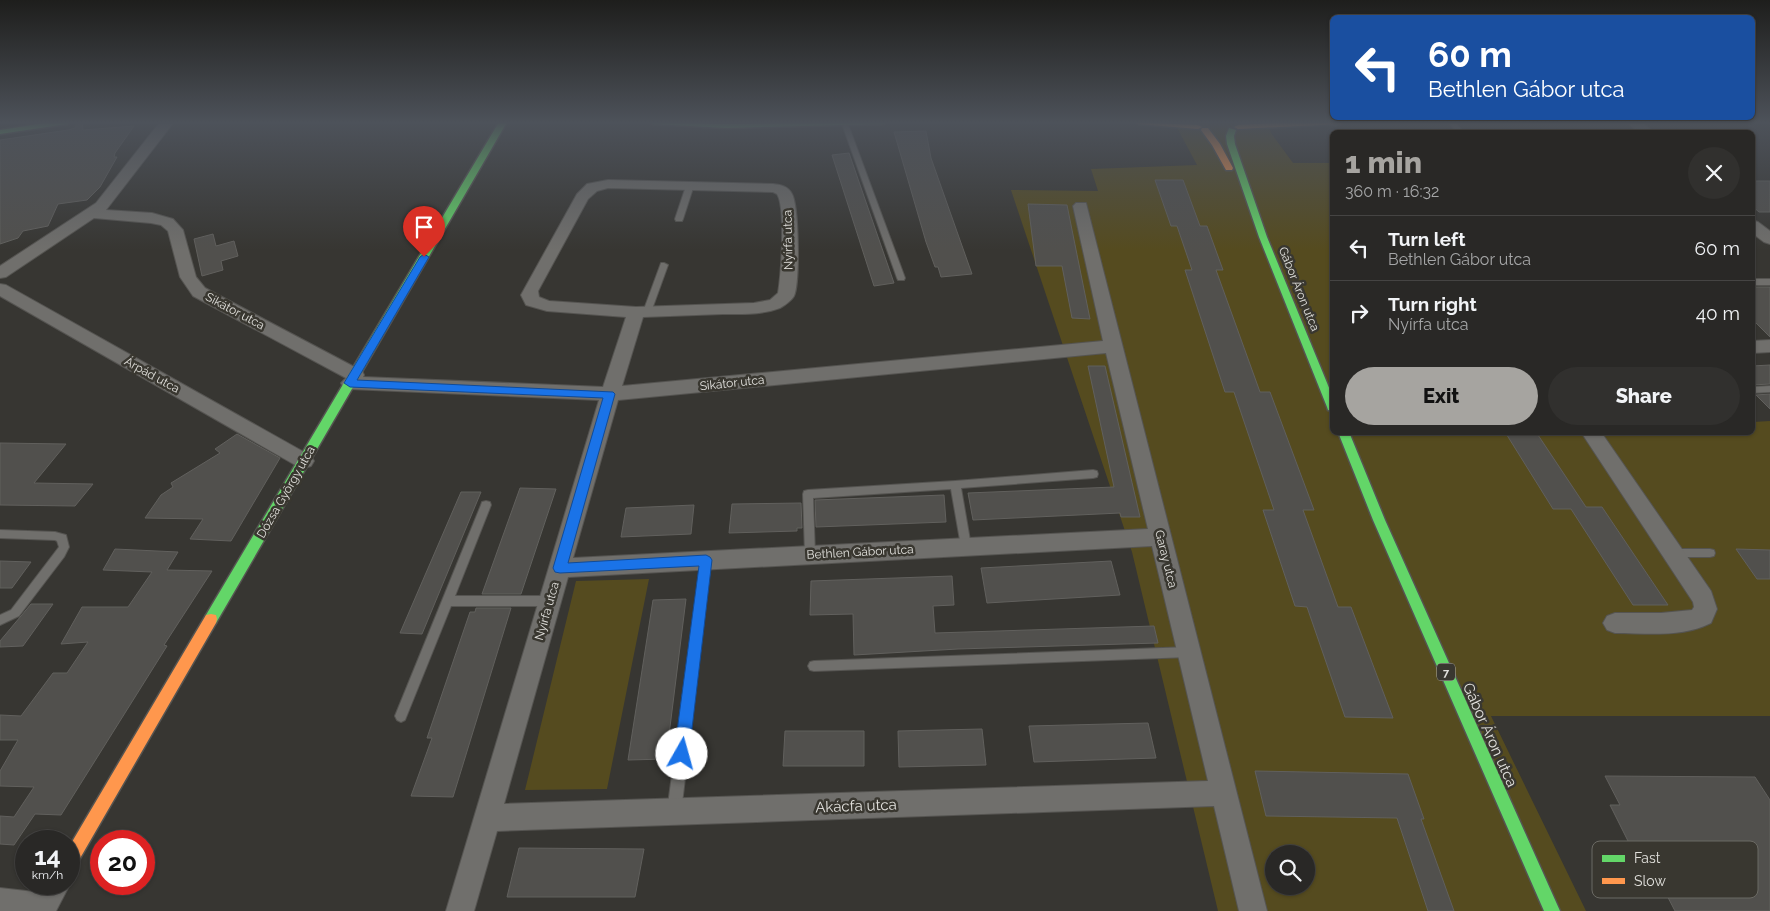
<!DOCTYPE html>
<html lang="en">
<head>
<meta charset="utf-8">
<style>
	:root { --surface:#292826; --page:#31302e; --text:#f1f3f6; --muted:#a5a6a7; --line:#454443; --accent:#a6a4a0 }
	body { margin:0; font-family:Raleway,sans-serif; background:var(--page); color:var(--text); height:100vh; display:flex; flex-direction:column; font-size:19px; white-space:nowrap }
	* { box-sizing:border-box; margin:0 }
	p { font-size:16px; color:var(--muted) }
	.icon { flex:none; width:28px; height:28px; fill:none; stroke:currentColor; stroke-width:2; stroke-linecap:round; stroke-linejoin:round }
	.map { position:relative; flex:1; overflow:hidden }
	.side { position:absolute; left:1330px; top:130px; width:425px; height:305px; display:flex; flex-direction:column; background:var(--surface); border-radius:8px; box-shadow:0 1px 4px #0004,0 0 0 1px var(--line) }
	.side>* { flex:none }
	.hud { position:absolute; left:1330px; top:15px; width:425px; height:105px; border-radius:8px; box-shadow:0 1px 4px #0004,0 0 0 1px var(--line); background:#1a4fa0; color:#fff; overflow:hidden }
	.buttons { position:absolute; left:1265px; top:845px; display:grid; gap:10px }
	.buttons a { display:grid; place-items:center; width:50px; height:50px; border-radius:50%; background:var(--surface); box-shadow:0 1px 4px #0004,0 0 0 1px var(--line); font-size:25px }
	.speed { position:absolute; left:15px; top:830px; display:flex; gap:10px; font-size:25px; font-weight:700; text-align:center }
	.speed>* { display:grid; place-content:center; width:65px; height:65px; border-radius:50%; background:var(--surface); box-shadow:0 1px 4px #0004,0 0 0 1px var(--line); line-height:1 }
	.speed small { font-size:12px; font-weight:400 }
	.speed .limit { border:8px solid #d22; background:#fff; color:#111 }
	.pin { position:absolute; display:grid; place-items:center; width:42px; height:42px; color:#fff; margin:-51px -21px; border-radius:50% 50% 50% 0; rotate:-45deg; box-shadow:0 0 5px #0007 }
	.pin .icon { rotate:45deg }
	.me { position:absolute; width:55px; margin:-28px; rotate:7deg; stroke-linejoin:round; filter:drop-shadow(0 0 4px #0008) }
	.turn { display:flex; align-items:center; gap:18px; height:105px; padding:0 15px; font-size:22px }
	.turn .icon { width:65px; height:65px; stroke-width:2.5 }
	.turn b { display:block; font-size:35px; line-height:42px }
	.round { display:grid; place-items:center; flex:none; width:52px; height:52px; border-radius:26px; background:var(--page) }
	.head { display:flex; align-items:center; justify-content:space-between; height:85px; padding:0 15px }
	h1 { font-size:30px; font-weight:800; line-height:38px; color:var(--accent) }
	.primary-button { display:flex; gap:10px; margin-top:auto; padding:10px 15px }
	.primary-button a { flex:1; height:58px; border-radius:30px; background:var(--accent); color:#111; font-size:20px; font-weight:800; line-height:58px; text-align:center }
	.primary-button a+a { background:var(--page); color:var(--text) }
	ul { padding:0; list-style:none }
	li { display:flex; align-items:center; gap:15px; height:65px; padding:0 15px; border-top:1px solid var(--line) }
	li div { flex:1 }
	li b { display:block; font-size:19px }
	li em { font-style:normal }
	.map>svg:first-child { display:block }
	.green { fill:#554b1f; fill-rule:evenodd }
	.building { fill:#51504d; stroke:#61605d }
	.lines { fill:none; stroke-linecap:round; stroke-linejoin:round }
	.lane-casing { stroke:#555451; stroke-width:2 }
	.street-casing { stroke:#555451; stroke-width:2 }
	.fast-casing { stroke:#555451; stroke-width:3 }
	.slow-casing { stroke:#555451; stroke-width:3 }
	.lane { fill:#706f6c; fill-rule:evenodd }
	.street { fill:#706f6c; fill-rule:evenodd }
	.fast { fill:#63d668; fill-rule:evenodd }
	.slow { fill:#ff974d; fill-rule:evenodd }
	.route { fill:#1a73e8; stroke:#114b97 }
	.labels { text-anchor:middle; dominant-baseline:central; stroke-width:5; stroke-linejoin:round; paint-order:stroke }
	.shield { fill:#393730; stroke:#afada8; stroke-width:1 }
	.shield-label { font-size:11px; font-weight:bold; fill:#e1e0dc }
	.street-label { font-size:12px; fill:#e1e0dc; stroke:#393730 }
	.near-street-label { font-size:15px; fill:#e1e0dc; stroke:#393730 }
	.key { fill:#393730; stroke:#6b6a64; stroke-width:1 }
	.key-label { font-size:14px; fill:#e1e0dc }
</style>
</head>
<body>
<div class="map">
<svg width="1770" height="911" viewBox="0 0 1770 911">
	<rect width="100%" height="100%" fill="#373632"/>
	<path class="green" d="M1174 122H1268L1271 133 1293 163H1332V432H1752L1753 422 1770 421V716H1491L1586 911H1218L1132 552 1011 190 1098 191 1091 169 1197 165ZM1274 854H1306V886H1274Z
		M649 579 607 789 525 790 576 581Z"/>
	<path class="building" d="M78 122H82L83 130 134 126 115 153 114 157H117L100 187 87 200 58 204 48 226 23 231 18 238 0 244V140L68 130 75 128Z
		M926 131 931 158 972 274 941 277 938 267H935L926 242 894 132Z
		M849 153 894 283 874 286 832 155Z
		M1155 180H1183L1200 226H1207L1223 270H1216L1260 392H1270L1314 510H1303L1338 607H1351L1393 718 1345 717 1307 607 1295 606 1263 510H1274L1234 392H1225L1185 270H1192L1177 226H1171Z
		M1752 181H1770V212H1759L1752 206Z
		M1028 204 1067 205 1090 319 1072 318 1062 266H1036Z
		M213 234 216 246 234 241 238 256 221 261 223 270 202 276 194 239Z
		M1752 287H1770V337L1752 319Z
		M1770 365V384L1752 385V366Z
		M1088 366H1105L1140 517H1121L1120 513 973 520 968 493 1114 487Z
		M1770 394V409L1756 395Z
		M1505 432H1536L1586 507H1602L1668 605H1633L1571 509H1553Z
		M237 434 280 458 231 541 190 539 203 519 145 518 161 495 173 487 171 483 220 453 215 449Z
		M0 443 66 444 34 483 93 484 75 506 0 505Z
		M520 488 556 489 521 594H482Z
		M461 492H481L422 634 400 633Z
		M944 495 946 522 816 527 815 500Z
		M801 503 802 528H797V531L729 533 732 504Z
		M694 505 691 534 621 537 626 508Z
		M115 549 178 552 167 570 212 571 164 645 167 646 61 815 35 814 14 845 0 844V816L14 817 34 787 0 786V771L18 740H0V715L21 716 53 673H67L88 642 61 644 82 607H128L152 572 103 570Z
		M1736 549 1770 550V579H1757Z
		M0 561 31 562 12 588H0Z
		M1111 561 1120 595 987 603 981 568Z
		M952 576 954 605 933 606 935 633 1154 626 1158 643 958 649 854 655 853 614 810 615 811 581Z
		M686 599 666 759 628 760 653 600Z
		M31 604H53L23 646 0 647V641Z
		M476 608H511L453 797 411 796 432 738H427L470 612H475Z
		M1148 723 1156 758 1034 762 1029 726Z
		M982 729 986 765 899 767 898 731Z
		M785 731H864V766H783Z
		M1255 771 1408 774 1424 819H1421L1454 911H1428L1397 818 1266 816Z
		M1605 776 1755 777 1770 800V911H1675L1646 855H1635L1610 805H1620Z
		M519 848 644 849 635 897H507Z"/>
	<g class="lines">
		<g class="lane-casing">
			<path id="lane" d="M1448 122H1455L1463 132H1457Z
				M843 123 848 124 905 278 904 280H898L897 278 842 124Z
				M687 183H693L694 185 683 219 682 221H676L675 219Z
				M661 263H664L668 265 651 312 647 315 644 314 643 312Z
				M1752 279H1770V285H1752Z
				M1770 386V392L1752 393V387Z
				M1093 470 1097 471 1098 474 1097 477 1093 478 961 488 971 546 970 549 966 550 962 549 961 546 951 489 813 498 815 554 814 557 810 558 806 557 805 554 803 494 804 491 808 490 955 481Z
				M486 501 490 502 491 505 455 596H550L554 598 556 601 554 604 550 606H451L405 720 401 722 397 720 395 716 481 505 482 502Z
				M0 530 55 532 66 535 69 547 64 557 19 616 0 625V615L11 610 59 547 57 541 55 540 0 538Z
				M1672 549H1710L1714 550 1715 553 1714 556 1710 557H1672L1668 556 1667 553 1668 550Z
				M706 556 710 557 711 560 681 812 679 817 674 819 669 817 667 812 701 560 702 557Z
				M1189 647 1193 648 1195 652 1193 656 1189 657 814 671 810 670 808 666 810 662 814 661Z"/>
		</g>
		<g class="street-casing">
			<path id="street" d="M160 122H174L106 210 152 213 173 219 183 230 196 277 205 288 362 371 364 375 363 377 603 387 626 317 547 311 526 305 521 295 577 194 587 184 608 180 773 184C781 185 788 186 792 194 799 206 800 284 794 296 792 300 784 306 780 308 762 315 741 314 723 314 696 315 670 316 643 317L622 386 1103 341 1073 206 1076 203H1086L1267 911H1239L1214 806 497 831 474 911H446L599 400 350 389 343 387 341 383 346 378 193 296 180 277 168 231 161 225 151 223 94 218 6 277 0 278V266L96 203ZM608 188 773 192 777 194C786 208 781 275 778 293L770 300 754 303 636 307 549 301 539 297 538 291 588 199 597 191ZM1106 353 1148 529 573 558 618 400ZM1152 546 1208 781 504 804 568 577Z
				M1627 122H1642L1653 132H1638Z
				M1752 220 1758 222 1770 231V244L1764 242 1752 233Z
				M0 284 6 285 311 456 314 461 311 466 304 468 297 466 0 296Z
				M1770 340V352L1752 353V341Z
				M1581 432H1601L1711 591 1717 609 1711 623C1682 638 1646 633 1615 633L1607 630 1603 623 1607 616 1615 613H1661L1692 610 1694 607 1693 602Z
				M69 881 70 884 56 911H0V888L35 892 40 884H69Z"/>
		</g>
		<g class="fast-casing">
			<path id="fast" d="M51 122H71L67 124 0 134V130Z
				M499 122H507L216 623 211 624 206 623 205 619 206 615Z
				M649 122 726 124 888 122 884 124 726 128 653 124Z
				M1229 128 1236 130 1234 136 1235 144 1267 237 1332 395V411L1328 410 1327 407 1259 237 1227 144 1226 136Z
				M1338 432H1349L1385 520 1560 911H1544L1373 520Z"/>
		</g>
		<g class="slow-casing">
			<path id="slow" d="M1134 122 1198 125 1202 127 1198 129 1138 124Z
				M1292 122H1345L1341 124 1238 129 1234 127 1238 125Z
				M1202 128H1208L1220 144 1233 168 1232 170H1226L1212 145 1201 130Z
				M211 614 216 615 217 619 216 623 75 867 69 869V847L206 615Z"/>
		</g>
		<use href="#lane" class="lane"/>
		<use href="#street" class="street"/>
		<use href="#fast" class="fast"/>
		<use href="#slow" class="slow"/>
	</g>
	<linearGradient id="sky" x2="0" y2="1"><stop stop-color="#1e1e1c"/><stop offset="0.49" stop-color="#4d525a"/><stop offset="1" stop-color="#4d525a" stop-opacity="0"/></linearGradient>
	<rect width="1770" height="250" fill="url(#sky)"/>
	<path class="route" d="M424 254 429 257 357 380 613 392 615 394 568 563 706 555 710 557 712 560 689 754 687 759 682 761 676 759 674 754 699 566 560 573 555 572 553 568 603 398 350 387 344 383 420 257Z"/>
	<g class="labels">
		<rect class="shield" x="1437" y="663.5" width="18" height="17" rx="4"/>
		<g class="shield-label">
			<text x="1446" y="672">7</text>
		</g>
		<g class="street-label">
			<text transform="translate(788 240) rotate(-91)">Nyírfa utca</text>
			<text transform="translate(1299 289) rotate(68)">Gábor Áron utca</text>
			<text transform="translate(235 311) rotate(28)">Sikátor utca</text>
			<text transform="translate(152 375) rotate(29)">Árpád utca</text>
			<text transform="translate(732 383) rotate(-6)">Sikátor utca</text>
			<text transform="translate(286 492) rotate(-60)">Dózsa György utca</text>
			<text transform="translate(860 552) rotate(-3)">Bethlen Gábor utca</text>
			<text transform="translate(1166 559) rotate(76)">Garay utca</text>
			<text transform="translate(547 611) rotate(-74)">Nyírfa utca</text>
		</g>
		<g class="near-street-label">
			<text transform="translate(1490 735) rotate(66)">Gábor Áron utca</text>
			<text transform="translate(856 806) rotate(-2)">Akácfa utca</text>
		</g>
	</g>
	<rect x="1592" y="841" width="166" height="57" rx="8" class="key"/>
	<rect x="1602" y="855" width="23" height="7" fill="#63d668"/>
	<rect x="1602" y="878" width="23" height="6" fill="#ff974d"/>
	<g class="key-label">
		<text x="1634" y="863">Fast</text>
		<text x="1634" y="886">Slow</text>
	</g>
</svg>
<div class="buttons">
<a><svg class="icon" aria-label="search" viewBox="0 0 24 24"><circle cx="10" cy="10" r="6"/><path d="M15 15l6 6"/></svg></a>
</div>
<div class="speed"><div>14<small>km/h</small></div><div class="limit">20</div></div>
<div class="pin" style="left:424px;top:257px;background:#d93025"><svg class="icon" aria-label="arrive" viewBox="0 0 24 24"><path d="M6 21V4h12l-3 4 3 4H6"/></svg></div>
<svg class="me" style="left:682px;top:754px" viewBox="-20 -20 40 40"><circle r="19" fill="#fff"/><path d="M0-13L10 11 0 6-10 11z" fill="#1a73e8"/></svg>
<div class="hud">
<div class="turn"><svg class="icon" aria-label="left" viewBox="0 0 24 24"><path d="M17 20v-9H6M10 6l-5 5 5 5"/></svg><div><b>60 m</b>Bethlen Gábor utca</div></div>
</div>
<section class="side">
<div class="head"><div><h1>1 min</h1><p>360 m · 16:32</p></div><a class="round"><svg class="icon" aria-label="close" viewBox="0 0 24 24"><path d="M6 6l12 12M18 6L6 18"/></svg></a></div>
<ul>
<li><svg class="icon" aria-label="left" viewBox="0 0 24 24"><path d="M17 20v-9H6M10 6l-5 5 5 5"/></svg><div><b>Turn left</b><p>Bethlen Gábor utca</p></div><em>60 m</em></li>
<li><svg class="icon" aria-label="right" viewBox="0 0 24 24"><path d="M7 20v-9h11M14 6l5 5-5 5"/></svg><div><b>Turn right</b><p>Nyírfa utca</p></div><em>40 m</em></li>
</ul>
<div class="primary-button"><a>Exit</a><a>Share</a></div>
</section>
</div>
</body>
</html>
